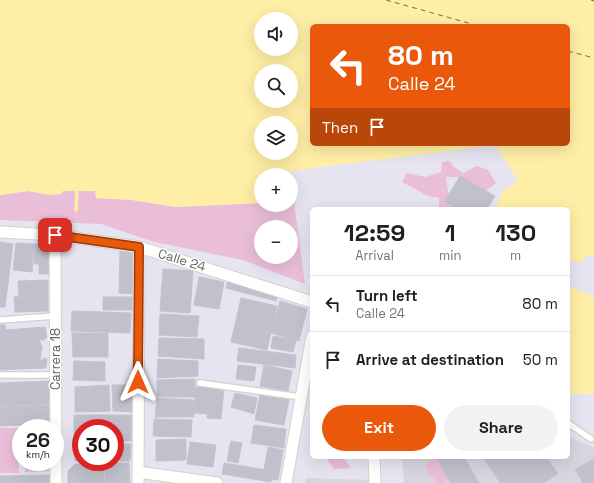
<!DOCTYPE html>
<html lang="en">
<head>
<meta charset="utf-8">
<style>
	:root { --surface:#fff; --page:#f2f2f2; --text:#202124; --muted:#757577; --line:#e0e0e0; --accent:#ea580c }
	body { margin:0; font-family:"Space Grotesk",sans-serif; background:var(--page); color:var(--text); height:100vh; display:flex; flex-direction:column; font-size:15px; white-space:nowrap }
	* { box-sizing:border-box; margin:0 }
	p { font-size:13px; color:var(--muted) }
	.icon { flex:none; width:22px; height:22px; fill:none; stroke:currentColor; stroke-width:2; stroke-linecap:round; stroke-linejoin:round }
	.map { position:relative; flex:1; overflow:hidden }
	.sheet { position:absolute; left:310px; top:207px; width:260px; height:252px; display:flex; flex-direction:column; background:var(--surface); border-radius:6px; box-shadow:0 4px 16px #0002 }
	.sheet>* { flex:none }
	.guide { position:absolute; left:310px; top:24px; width:260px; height:122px; border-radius:6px; box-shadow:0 4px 16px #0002; background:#ea580c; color:#fff; overflow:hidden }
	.tools { position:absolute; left:254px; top:12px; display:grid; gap:8px }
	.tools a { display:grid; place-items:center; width:44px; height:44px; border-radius:50%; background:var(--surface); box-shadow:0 4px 16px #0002; font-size:20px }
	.speed { position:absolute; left:12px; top:419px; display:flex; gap:8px; font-size:20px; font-weight:700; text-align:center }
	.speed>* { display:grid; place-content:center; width:52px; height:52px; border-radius:50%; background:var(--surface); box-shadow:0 4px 16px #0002; line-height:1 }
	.speed small { font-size:10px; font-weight:400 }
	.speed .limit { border:6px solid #d22; background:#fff; color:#111 }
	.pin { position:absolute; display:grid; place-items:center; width:34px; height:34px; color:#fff; margin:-17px; border-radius:8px; box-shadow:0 2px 6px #0006 }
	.me { position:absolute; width:44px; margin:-22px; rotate:0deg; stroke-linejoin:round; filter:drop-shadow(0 0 3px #0008) }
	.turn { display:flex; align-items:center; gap:14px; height:84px; padding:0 12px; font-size:18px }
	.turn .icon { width:52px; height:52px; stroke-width:2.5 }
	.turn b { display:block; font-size:28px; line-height:34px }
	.then { display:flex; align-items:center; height:38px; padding:0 12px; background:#0003; gap:8px; font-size:15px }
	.eta { display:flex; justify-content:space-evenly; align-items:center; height:68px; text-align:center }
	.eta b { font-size:24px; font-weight:800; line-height:28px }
	.button { display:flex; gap:8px; margin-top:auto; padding:8px 12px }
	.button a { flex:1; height:46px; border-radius:24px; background:var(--accent); color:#fff; font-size:16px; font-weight:800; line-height:46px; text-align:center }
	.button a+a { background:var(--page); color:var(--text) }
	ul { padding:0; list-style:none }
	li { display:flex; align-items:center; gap:12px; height:56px; padding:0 12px; border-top:1px solid var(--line) }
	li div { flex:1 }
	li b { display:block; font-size:15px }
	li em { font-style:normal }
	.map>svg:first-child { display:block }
	.industrial { fill:#d7d6df }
	.green { fill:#eabed9; fill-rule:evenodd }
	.water { fill:#ffeea5; fill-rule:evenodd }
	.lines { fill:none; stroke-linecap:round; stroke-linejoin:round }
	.stream { stroke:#ffeea5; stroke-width:3.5 }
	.ferry { stroke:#7a7128; stroke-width:1; stroke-dasharray:5 4; stroke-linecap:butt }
	.building { fill:#c1c1cb; stroke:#c3c2d5 }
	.service-casing { stroke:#d2d2cb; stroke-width:8 }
	.minor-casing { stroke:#d2d2cb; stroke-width:13 }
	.service { stroke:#fff; stroke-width:5.5 }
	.minor { stroke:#fff; stroke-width:11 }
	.route-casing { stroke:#983908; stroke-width:10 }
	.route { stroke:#ea580c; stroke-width:7 }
	.labels { text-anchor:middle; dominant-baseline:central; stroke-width:3; stroke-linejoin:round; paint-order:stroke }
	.street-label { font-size:13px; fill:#66665c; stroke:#fff }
</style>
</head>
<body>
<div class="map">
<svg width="594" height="483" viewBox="0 0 594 483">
	<rect width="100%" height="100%" fill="#e6e4f0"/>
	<path class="industrial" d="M568 437 594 447V483H404L402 457H568Z
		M306 478 372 480V483H305Z"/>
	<path class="green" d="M450 161 454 167 463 173 477 166 488 170 496 183 487 190 474 189 460 177H446L448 192 456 207 454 209H439V198L428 196 402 182 407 173 425 177 441 172 442 162Z
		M28 191 51 195 63 191H95L97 198 132 200 176 207 261 203V205H291V202H294L305 284 243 260 154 242 101 224 0 220V195ZM261 227H291V257H261Z
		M0 428H19V473H0Z
		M326 457H343L351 468 334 469Z
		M436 457 447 459 451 475 445 483H430L438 481 428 475 425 465Z
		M25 462H51L52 471 25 472Z"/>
	<path class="water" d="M0 0H594V256H585L584 263 568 260V209H489L490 206 495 208 503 191 518 181 495 144H568V26H312V144H485L480 147 291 171 294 202H291V175H261V203L176 207 132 200 96 198 95 191H63L62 194 51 195 28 191 0 195ZM261 19H291V49H261ZM261 71H291V101H261ZM261 123H291V153H261Z
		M568 286 594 297V394H568Z"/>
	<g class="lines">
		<path class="stream" d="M76 210 77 191"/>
		<path class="ferry" d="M386 0 479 26
			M591 0 594 1
			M568 51 594 58"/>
	</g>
	<path class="building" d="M460 176 495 196 487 209H455L456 208 445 201Z
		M0 242 13 244 5 307H0Z
		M16 243 34 244 32 272 13 270Z
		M34 244H52V263L34 264Z
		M120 251 137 252 135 294 119 293Z
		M52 263V274H39V264Z
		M163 269 193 271 190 313 160 311Z
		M199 277 224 282 219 309 194 305Z
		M229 278 279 292 276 301 226 288Z
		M48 280V296L19 297 18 281Z
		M48 296V311L15 312 14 297Z
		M103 297H135V310H103Z
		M241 298 277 306 267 350 231 342Z
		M280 301 307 309 299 341 271 333Z
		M72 311 131 313 130 333 71 331Z
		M160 314 199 316 197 337 159 335Z
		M0 325H5L6 330 45 327 47 337 44 340H39L42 347 40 360H43L44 358 47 359 46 368 0 370Z
		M72 333H108V357H73Z
		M273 336 296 340 293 352 271 348Z
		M159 338 204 339V359L158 356Z
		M239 348 296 355 295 368 237 361Z
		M158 359 198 361V376L157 378Z
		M74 361 105 362V381L73 380Z
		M238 365 256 367 254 381 236 379Z
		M264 365 292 371 288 391 260 386Z
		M195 379V397H157V380Z
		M51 381 52 404 0 406V383Z
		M109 385 110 411 75 412V387Z
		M112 385H132V412L113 411Z
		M196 387 210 388 208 414 194 413Z
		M210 388 224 389 221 419 207 418Z
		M235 393 257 398 254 414 231 407Z
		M260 395 289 400 284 425 255 420Z
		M157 398 194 400V417H155Z
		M52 405V424L0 426V407Z
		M74 415H132L131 441H115V428H81V442H74Z
		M154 419 192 420 191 437 153 436Z
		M254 425 286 429 284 448 251 443Z
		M186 439V460L156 461V440Z
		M231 441 242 443 238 463 227 461Z
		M190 442 216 445 213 467 187 464Z
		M75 444H81V461H75Z
		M115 444H131L130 461H115Z
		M268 447 283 450 278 480 271 479 273 471 264 470Z
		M436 457H464L479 483H451Z
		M483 457H546L558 474 543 483H500Z
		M594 459V483H583L575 469Z
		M105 463H129L130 483H105Z
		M224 463 273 471 271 482 222 474Z
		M75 464H104V483H68V471Z
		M51 475V483H0V476Z"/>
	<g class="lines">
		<g class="service-casing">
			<path id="service" d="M0 320 55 316
				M0 375H55
				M200 383 301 397
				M568 423 591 439"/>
		</g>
		<g class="minor-casing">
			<path id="minor" d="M0 232 55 235 139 247 312 302
				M55 235 56 483
				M374 457 375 483
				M138 472 217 483
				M138 483 139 247
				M286 483 312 336"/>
		</g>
		<use href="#service" class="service"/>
		<use href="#minor" class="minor"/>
	</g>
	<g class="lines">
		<g class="route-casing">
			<path id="route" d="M55 235 139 247 138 382"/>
		</g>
		<use href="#route" class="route"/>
	</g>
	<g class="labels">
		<g class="street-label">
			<text transform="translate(182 260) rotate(17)">Calle 24</text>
			<text transform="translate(55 359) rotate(-90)">Carrera 18</text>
		</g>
	</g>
</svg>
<div class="tools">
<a><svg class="icon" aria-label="sound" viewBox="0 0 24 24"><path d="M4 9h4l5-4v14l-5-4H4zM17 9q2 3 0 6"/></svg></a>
<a><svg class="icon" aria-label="search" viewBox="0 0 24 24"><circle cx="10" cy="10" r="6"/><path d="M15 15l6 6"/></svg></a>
<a><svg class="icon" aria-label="layers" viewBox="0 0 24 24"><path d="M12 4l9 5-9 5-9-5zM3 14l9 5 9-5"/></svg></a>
<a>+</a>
<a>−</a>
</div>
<div class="speed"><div>26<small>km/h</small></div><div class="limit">30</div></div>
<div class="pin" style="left:55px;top:235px;background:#d93025"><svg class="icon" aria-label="arrive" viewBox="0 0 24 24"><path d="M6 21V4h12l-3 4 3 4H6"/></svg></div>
<svg class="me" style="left:138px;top:382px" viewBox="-20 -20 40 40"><path d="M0-17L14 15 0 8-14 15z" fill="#ea580c" stroke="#fff" stroke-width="4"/></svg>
<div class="guide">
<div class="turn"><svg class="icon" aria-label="left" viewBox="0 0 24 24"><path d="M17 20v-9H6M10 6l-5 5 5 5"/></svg><div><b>80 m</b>Calle 24</div></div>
<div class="then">Then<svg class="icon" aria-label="arrive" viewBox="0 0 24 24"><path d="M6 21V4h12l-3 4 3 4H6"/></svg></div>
</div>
<section class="sheet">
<div class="eta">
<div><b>12:59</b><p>Arrival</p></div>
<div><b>1</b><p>min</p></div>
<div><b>130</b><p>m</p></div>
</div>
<ul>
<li><svg class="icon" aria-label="left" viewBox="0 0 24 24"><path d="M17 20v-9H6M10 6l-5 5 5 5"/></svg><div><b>Turn left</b><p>Calle 24</p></div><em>80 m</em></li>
<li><svg class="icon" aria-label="arrive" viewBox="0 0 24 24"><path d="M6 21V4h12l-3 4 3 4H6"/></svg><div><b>Arrive at destination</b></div><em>50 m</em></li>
</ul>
<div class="button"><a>Exit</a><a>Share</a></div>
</section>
</div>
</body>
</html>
